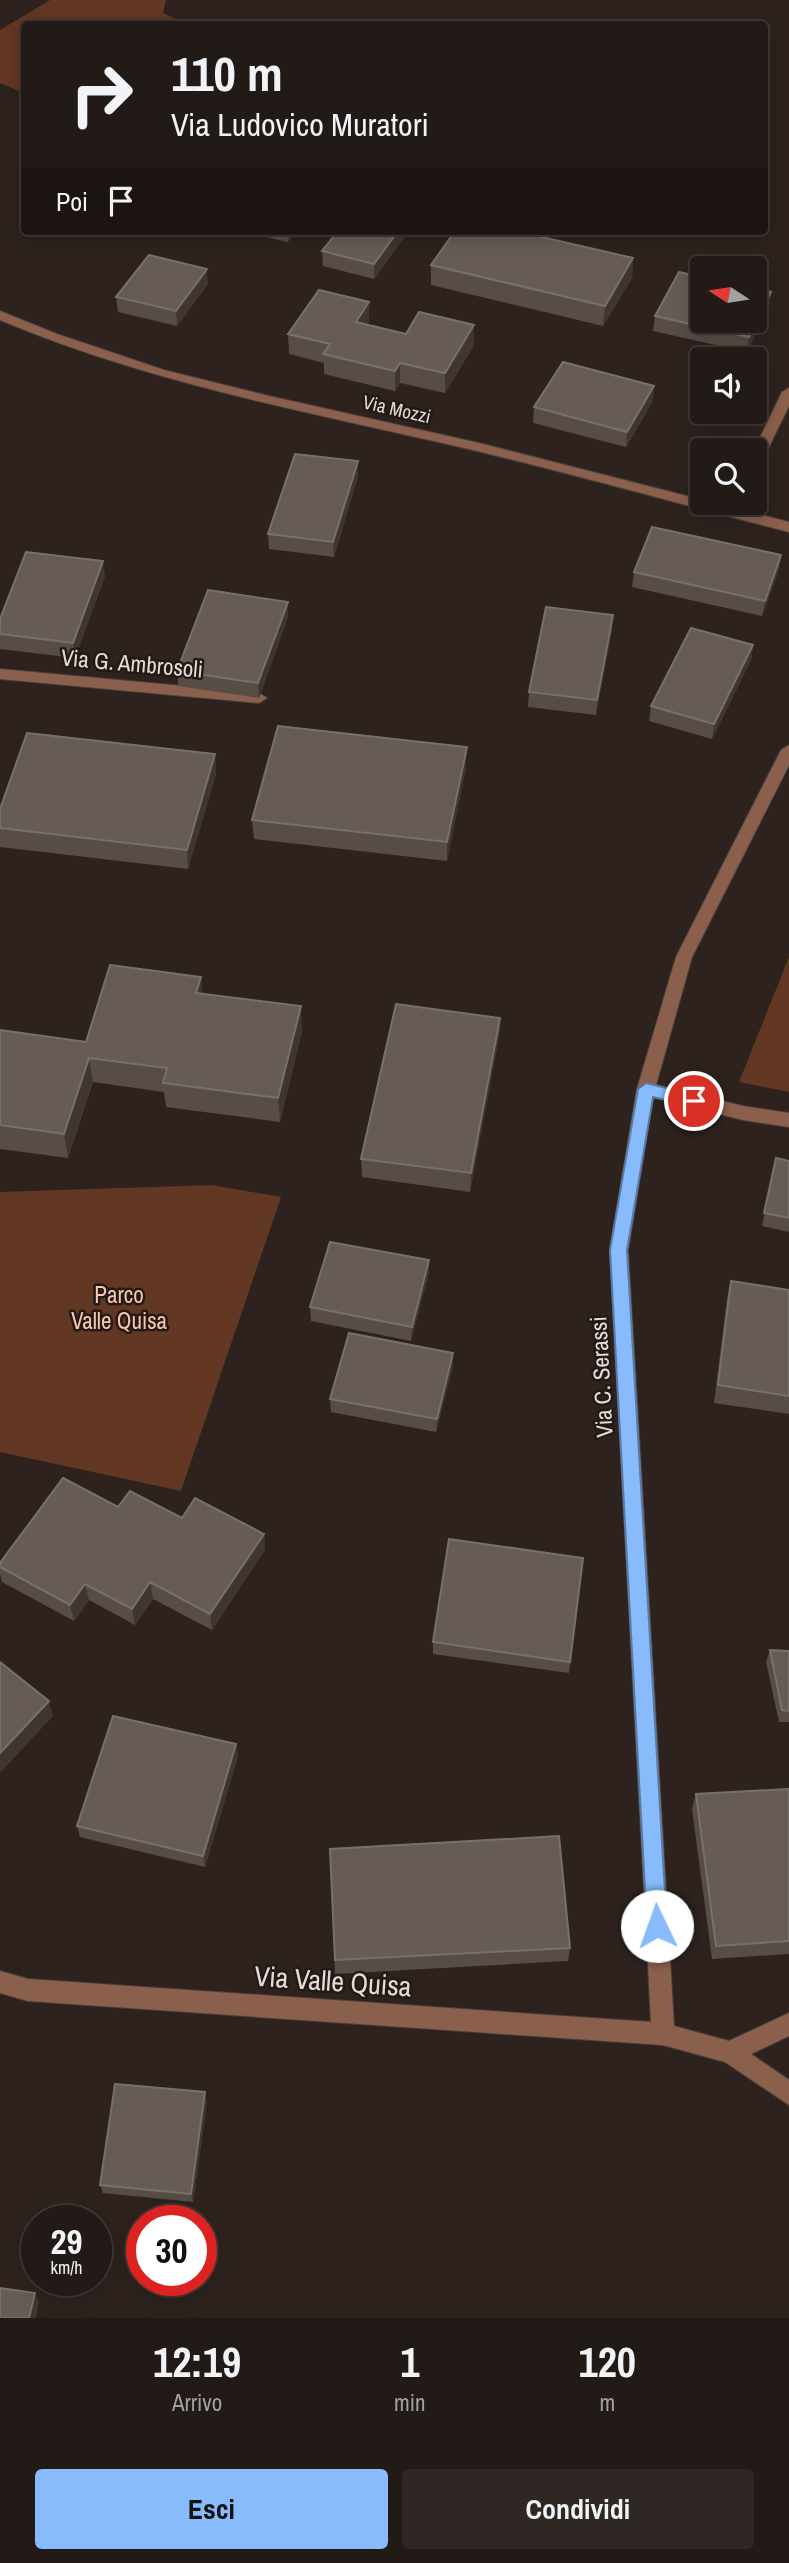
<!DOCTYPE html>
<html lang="it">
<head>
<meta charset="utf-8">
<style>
	:root { --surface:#221a16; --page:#2e2723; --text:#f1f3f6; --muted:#a2a1a1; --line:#3f3835; --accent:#87bbfc }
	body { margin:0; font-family:"Archivo Narrow",sans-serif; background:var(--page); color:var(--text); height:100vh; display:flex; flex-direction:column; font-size:26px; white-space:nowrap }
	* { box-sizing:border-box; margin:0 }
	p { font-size:23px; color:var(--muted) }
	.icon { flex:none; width:38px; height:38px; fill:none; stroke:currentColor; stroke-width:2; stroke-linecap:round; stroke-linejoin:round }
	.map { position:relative; height:2318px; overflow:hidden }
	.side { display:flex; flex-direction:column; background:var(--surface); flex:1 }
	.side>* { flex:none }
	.hud { position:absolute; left:21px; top:21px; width:747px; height:214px; border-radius:7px; box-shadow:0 4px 18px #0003,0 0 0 2px var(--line); background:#221a16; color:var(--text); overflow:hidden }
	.needle { width:46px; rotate:282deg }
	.fabs { position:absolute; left:690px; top:256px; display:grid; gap:14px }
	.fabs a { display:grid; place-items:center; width:77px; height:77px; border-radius:7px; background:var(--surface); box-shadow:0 4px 18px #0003,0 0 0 2px var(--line); font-size:35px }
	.speed { position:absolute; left:21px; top:2205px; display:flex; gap:14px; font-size:35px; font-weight:700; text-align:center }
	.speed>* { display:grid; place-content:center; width:91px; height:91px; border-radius:50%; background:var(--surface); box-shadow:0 4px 18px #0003,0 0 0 2px var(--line); line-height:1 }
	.speed small { font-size:18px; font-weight:400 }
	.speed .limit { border:10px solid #d22; background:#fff; color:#111 }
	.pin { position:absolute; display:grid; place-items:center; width:60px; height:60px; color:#fff; margin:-30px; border:4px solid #fff; border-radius:50%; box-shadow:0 2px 7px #0007 }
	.me { position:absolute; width:77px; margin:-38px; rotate:357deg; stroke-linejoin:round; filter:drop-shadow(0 0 5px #0008) }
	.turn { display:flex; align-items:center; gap:24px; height:147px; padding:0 35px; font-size:32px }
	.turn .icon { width:91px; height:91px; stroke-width:2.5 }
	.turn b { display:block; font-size:49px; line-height:60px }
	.then { display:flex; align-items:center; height:66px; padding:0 35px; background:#0003; gap:14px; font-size:26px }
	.eta { display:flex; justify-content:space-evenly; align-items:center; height:119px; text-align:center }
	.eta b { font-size:42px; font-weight:800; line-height:49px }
	.action { display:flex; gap:14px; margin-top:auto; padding:14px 35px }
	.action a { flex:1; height:80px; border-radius:7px; background:var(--accent); color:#111; font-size:28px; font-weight:800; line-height:80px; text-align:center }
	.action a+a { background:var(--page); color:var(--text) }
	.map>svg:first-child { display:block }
	.green { fill:#623723 }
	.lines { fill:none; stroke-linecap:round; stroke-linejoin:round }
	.minor-casing { stroke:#4a403c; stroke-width:2 }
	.minor { fill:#8a5f4c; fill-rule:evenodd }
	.wall { fill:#584c47 }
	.shaded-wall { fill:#403530 }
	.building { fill:#665b57; stroke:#7a706b; stroke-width:2 }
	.route { fill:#87bbfc; stroke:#587aa4; stroke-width:2 }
	.labels { text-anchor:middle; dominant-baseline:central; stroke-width:5; stroke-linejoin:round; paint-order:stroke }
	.far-street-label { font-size:19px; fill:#e3dcd9; stroke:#231915 }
	.street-label { font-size:23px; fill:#e3dcd9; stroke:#231915 }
	.park-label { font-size:23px; fill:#f8c5ae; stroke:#231915 }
	.near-street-label { font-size:28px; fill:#e3dcd9; stroke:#231915 }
</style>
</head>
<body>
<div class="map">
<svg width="789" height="2318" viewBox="0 0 789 2318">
	<rect width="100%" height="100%" fill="#2d221e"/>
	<path class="green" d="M50 0H166L163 13 187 24H24V93L0 83V30Z
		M789 957V1092L739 1082Z
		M212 1185 281 1197 181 1491 0 1452V1192Z"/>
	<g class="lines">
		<g class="minor-casing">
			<path id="minor" d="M0 311 57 334 164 370 269 396 479 443 789 522V532C671 502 553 468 434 441 287 408 140 379 0 320Z
				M789 388V406L761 463 754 467V450L782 392Z
				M0 669 259 693 267 698 259 703 0 679Z
				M789 745V765L692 957 656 1085 743 1106 789 1113V1127L743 1120 653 1097 628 1250 674 2026 729 2041 789 2013V2036L751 2054 789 2080V2105L725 2062 663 2045 28 2001 0 1993V1971L28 1979 651 2022 610 1250 637 1089 676 957 781 750Z"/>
		</g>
		<use href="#minor" class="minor"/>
	</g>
	<path class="wall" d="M240 231H296L288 242Z
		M338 231H409L374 279 323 266 322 251Z
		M633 258 632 278 603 326 431 285V265Z
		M208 284 177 326 118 312 116 297Z
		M771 292 769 307 747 352 653 331 655 316Z
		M369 302V322L367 325 406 334 474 325V345L445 393 400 383 395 391 324 374V363L289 354 288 334Z
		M653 401 626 447 533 423 534 407Z
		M358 476 334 557 269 549 268 534Z
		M781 555 779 570 762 616 632 587 634 572Z
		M105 576 75 658 0 649V619Z
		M288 617 259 698 178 686 177 671Z
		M612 630 596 715 528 707 529 692Z
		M753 645 751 660 712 739 649 721 651 706Z
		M215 754 216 774 188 869 0 847V809Z
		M466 767 447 861 254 839 252 820Z
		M202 994 302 1031 280 1122 166 1107 164 1092 93 1082 68 1158 0 1149V1030L86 1042Z
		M500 1018 499 1037 470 1192 362 1177 361 1159Z
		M776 1158 789 1161V1232L762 1226Z
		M429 1273 411 1341 311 1321 310 1307Z
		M731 1281 789 1290V1414L714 1403 727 1299Z
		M453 1353V1366L436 1432 331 1412 330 1399Z
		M118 1507 182 1518 264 1534 265 1550 212 1630 153 1599 135 1625 89 1600 74 1621 2 1582 0 1574V1563Z
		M583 1558 569 1673 433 1654V1642Z
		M770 1650 789 1651V1722H779L766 1662Z
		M236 1744 238 1756 205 1867 80 1837 77 1826Z
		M789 1789V1954L712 1959 692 1809 696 1794Z
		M330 1849 570 1948 568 1961 335 1974Z
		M207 2101 193 2202 103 2193 100 2185Z"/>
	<path class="shaded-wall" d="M288 231H296L288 242Z
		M398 231H409L374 279V264Z
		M633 258 632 278 603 326 605 306Z
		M207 269 208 284 177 326 176 311Z
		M771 292 769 307 747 352 749 337Z
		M369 302V322L356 342V322Z
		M474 325V345L445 393V373Z
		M400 363V383L395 391V371Z
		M654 386 653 401 626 447 627 432Z
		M358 461V476L334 557 333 542Z
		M781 555 779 570 762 616 765 601Z
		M103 561 105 576 75 658 73 643Z
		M288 602V617L259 698 258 683Z
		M613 615 612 630 596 715 597 700Z
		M753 645 751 660 712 739 714 724Z
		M467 747 466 767 447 861V842Z
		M215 754 216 774 188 869 187 850Z
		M201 977 203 1002 196 993Z
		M301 1006 302 1031 280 1122 278 1098Z
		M500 1018 499 1037 470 1192 471 1173Z
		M89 1058 93 1082 68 1158 64 1134Z
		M429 1260V1273L411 1341 412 1327Z
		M453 1353V1366L436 1432 437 1419Z
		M264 1534 265 1550 212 1630 210 1614Z
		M150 1582 153 1599 135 1625 132 1609Z
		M85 1584 89 1600 74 1621 70 1605Z
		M49 1701 53 1716 0 1773V1753Z
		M236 1744 238 1756 205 1867 203 1856Z
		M205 2092 207 2101 193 2202 191 2194Z
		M35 2293 39 2302 36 2318H29Z"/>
	<path class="building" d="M338 231H398L374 264 322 251Z
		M455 231H516L633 258 605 306 431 265Z
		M149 255 207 269 176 311 116 297Z
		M679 272 702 277V320H754V288L771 292 749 337 655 316Z
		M319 290 369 302 356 322 406 334 419 312 474 325 445 373 400 363 395 371 323 354 330 344 288 334Z
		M563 362 654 386 627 432 534 407Z
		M295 454 358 461 333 542 268 534Z
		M652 527 781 555 765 601 634 572Z
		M26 552 103 561 73 643 0 634V619Z
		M208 590 288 602 258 683 177 671Z
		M546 607 613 615 597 700 529 692Z
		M691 628 753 645 714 724 651 706Z
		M278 726 467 747 447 842 252 820Z
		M27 733 215 754 187 850 0 828V809Z
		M110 965 201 977 196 993 301 1006 278 1098 163 1083 167 1068 89 1058 64 1134 0 1125V1030L86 1042Z
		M396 1004 500 1018 471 1173 361 1159Z
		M776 1158 789 1161V1218L764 1213Z
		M330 1242 429 1260 412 1327 310 1307Z
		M731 1281 789 1290V1396L718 1385Z
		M349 1333 453 1353 437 1419 330 1399Z
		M63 1478 118 1507 130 1491 182 1518 195 1498 264 1534 210 1614 150 1582 132 1609 85 1584 70 1605 0 1567V1563Z
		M449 1539 583 1558 570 1662 433 1642Z
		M770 1650 789 1651V1711L782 1710Z
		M0 1662 49 1701 0 1753Z
		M113 1716 236 1744 203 1856 77 1826Z
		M789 1789V1941L716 1946 696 1794Z
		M559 1836 570 1948 335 1960 330 1849Z
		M115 2084 205 2092 191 2194 100 2185Z
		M0 2288 35 2293 29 2318H0Z"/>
	<path class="route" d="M646 1083 694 1095 702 1101 694 1107 653 1097 627 1250 667 1926 664 1932 657 1935 650 1932 647 1926 610 1250 638 1089Z"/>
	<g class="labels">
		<g class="far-street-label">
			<text transform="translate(397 409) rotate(13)">Via Mozzi</text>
		</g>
		<g class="street-label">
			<text transform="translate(132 663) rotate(5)">Via G. Ambrosoli</text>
			<text transform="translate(601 1377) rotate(-93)">Via C. Serassi</text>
		</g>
		<g class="park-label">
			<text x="119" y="1294">Parco<tspan x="119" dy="26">Valle Quisa</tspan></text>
		</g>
		<g class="near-street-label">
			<text transform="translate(333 1981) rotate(4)">Via Valle Quisa</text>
		</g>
	</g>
</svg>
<div class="fabs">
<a><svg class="needle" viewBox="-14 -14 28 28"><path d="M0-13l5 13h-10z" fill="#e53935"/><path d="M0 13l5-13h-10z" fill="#a2a1a1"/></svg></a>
<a><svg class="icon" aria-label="sound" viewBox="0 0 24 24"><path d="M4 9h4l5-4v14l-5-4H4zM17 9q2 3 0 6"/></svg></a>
<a><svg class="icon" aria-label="search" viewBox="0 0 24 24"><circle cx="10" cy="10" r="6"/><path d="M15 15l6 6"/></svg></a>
</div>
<div class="speed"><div>29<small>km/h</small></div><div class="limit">30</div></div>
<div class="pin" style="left:694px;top:1101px;background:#d93025"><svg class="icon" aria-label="arrive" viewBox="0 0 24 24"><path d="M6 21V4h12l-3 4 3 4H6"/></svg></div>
<svg class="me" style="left:657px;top:1926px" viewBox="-20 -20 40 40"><circle r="19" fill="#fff"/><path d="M0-13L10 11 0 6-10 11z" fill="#87bbfc"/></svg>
<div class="hud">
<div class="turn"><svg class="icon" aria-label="right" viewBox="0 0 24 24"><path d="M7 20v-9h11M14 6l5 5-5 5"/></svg><div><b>110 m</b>Via Ludovico Muratori</div></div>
<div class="then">Poi<svg class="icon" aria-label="arrive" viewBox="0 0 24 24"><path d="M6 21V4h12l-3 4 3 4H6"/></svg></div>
</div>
</div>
<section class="side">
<div class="eta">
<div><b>12:19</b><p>Arrivo</p></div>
<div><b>1</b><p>min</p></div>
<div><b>120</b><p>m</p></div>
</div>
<div class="action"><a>Esci</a><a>Condividi</a></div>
</section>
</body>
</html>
